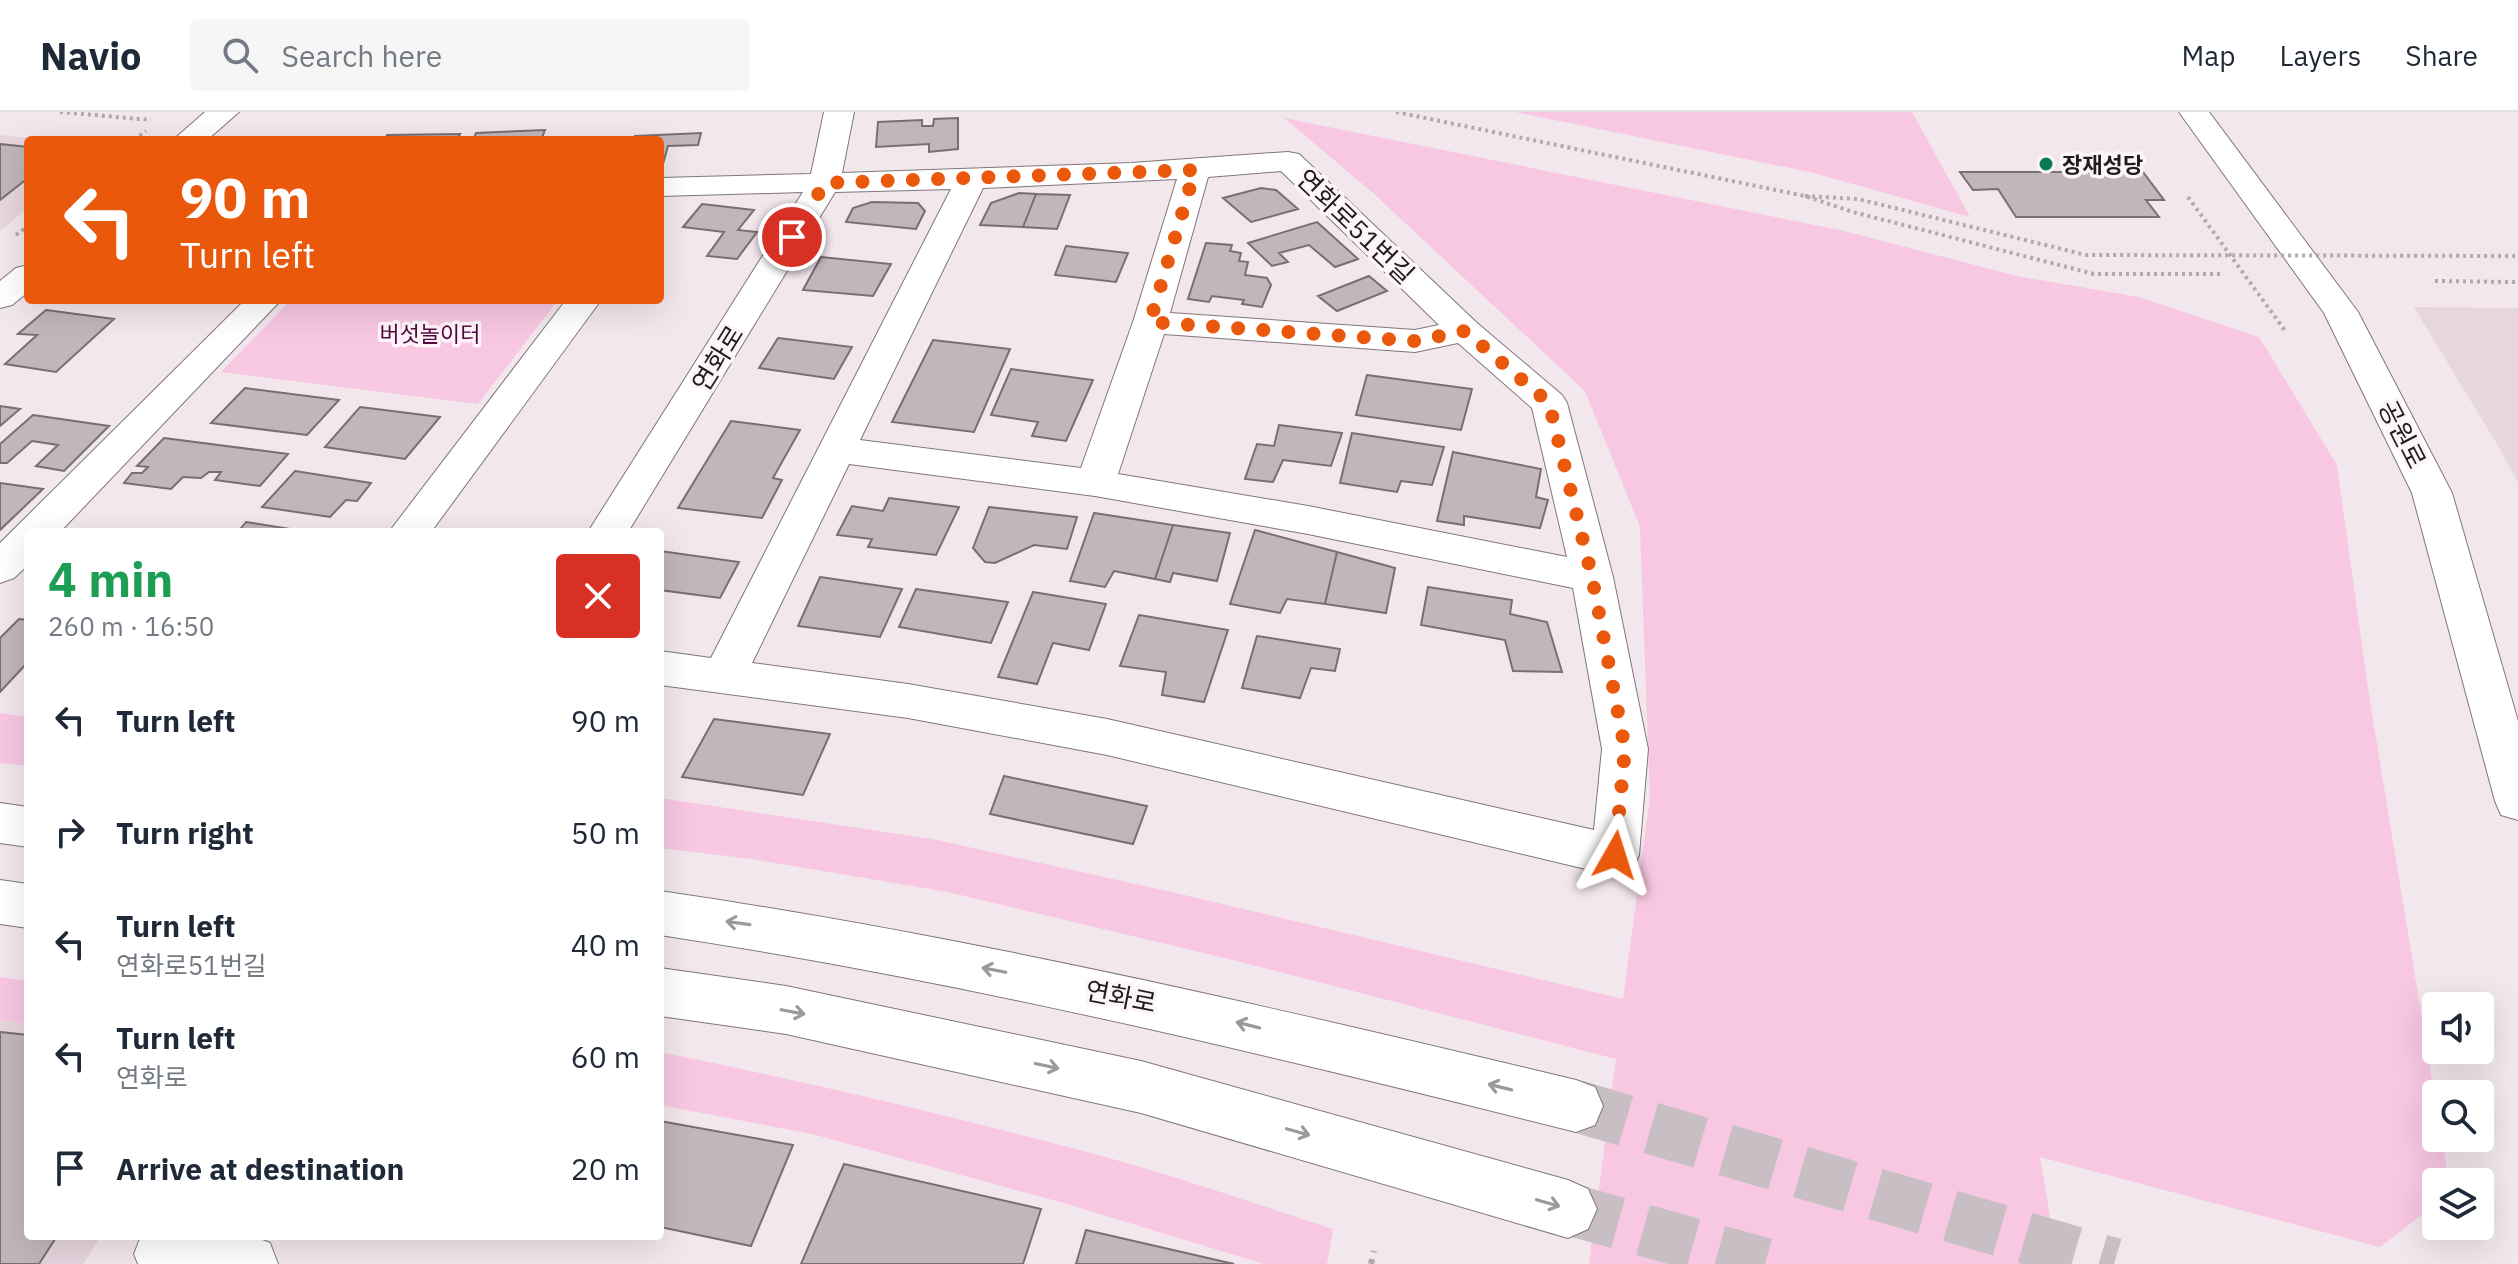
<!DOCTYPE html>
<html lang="en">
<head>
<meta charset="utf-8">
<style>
	:root { --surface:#fff; --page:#f6f6f7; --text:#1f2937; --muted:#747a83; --line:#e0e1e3 }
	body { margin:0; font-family:"IBM Plex Sans","Noto Sans KR",sans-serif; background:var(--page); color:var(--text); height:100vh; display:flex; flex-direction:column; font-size:30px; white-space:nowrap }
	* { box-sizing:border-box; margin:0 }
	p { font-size:26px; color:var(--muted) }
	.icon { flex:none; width:44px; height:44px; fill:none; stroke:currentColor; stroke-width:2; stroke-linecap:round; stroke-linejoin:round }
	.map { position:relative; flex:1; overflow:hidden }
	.drawer { position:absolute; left:24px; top:416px; width:640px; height:712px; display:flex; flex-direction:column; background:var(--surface); border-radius:8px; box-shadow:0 8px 32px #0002 }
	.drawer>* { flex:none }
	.guide { position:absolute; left:24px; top:24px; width:640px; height:168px; border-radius:8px; box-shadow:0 8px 32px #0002; background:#ea580c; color:#fff; overflow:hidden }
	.buttons { position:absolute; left:2422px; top:880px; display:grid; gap:16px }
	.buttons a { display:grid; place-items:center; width:72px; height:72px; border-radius:8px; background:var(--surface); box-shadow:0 8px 32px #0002; font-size:40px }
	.pin { position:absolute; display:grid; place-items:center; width:68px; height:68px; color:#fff; margin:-34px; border:4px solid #fff; border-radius:50%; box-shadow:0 2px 8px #0007 }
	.me { position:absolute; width:88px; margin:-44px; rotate:6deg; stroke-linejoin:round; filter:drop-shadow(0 0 6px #0008) }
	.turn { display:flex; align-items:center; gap:28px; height:168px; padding:0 24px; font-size:36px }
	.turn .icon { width:104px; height:104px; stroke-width:2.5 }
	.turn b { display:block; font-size:56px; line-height:68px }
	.round { display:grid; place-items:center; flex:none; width:84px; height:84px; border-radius:8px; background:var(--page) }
	.head { display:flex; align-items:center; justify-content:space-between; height:136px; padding:0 24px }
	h1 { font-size:48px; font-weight:800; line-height:60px; color:#1e9e55 }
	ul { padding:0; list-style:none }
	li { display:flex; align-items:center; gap:24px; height:112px; padding:0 24px }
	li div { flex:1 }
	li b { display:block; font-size:30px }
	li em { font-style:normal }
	header { display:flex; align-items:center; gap:48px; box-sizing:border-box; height:112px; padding:0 40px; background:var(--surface); border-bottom:2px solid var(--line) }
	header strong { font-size:38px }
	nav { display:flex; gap:44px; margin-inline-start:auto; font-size:28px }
	.search { width:560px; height:72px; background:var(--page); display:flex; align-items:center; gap:20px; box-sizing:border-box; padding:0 28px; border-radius:8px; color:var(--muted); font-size:30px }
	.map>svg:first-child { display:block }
	.built { fill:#e8d6df }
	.green { fill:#f8c7e2 }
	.building { fill:#c0b6bb; stroke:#786f74; stroke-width:2 }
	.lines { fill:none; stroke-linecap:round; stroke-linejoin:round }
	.secondary-tunnel { stroke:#c8bfc4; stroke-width:52; stroke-dasharray:52 26; stroke-linecap:butt }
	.street-casing { stroke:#80767b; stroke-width:2 }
	.secondary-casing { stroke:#80767b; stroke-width:2 }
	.path-far1 { stroke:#b2a9ae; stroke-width:4; stroke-dasharray:3 4; stroke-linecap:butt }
	.path { stroke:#b2a9ae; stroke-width:6; stroke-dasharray:5 7; stroke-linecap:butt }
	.street { fill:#fff; fill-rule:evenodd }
	.secondary { fill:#fff; fill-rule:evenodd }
	.path-bridge { stroke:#b2a9ae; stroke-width:4; stroke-dasharray:3 4; stroke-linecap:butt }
	.oneway { stroke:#9b999a }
	.route { stroke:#ea580c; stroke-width:14; stroke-dasharray:0 25.2 }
	.poi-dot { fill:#087a56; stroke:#fef5fa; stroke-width:3 }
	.labels { text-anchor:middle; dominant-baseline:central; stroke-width:7; stroke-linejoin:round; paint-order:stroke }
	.far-poi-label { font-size:22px; font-weight:bold; fill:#211d1f; stroke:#fef5fa; text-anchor:start }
	.far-park-label { font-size:22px; fill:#56073f; stroke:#fef5fa }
	.street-label { font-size:26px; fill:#211d1f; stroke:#fef5fa }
</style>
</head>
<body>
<header>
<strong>Navio</strong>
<div class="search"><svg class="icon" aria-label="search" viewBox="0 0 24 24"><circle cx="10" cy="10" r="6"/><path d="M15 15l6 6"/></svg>Search here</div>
<nav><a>Map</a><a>Layers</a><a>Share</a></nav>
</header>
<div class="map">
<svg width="2518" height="1152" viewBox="0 0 2518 1152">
	<rect width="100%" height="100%" fill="#f2e7ed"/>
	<path class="built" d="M0 23 54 28H28V96L0 119Z
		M2414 195 2518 196V371L2501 339Z
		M0 908 28 912V1124H101L83 1152H0Z"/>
	<path class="green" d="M1515 0H1912L1970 105 1810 60Z
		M1284 6 1844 119 2021 165 2139 185 2259 225 2337 353 2368 577 2436 992V1026H2442L2449 1070H2436V1092L2380 1135 2040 1045 2058 1152H1589L1616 947 1233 848 948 780 752 747 660 736V686L932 727 1176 781 1623 887 1650 686 1640 415 1585 279 1372 80Z
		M291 188H558L478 292 221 260Z
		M0 601 28 605V654L0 651Z
		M0 865 28 869V912L0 908Z
		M660 940C801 969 940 1001 1079 1038 1165 1060 1249 1090 1333 1117L1327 1152H1264L1067 1092 812 1022 660 993Z"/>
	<path class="building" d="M958 6V37L929 40V32L876 35 878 10 922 8V14H933L934 7Z
		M545 18 541 28H473L476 21Z
		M701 21 698 33 668 34 663 52H660V28H633L635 24Z
		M460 22 457 28H384L387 23Z
		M0 32 28 35V66L0 88Z
		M1960 60H2143L2164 88H2146L2159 105H2016L1998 77 1973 78Z
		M1261 76 1276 78 1298 97 1251 110 1223 86Z
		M1019 81 1036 82 1023 115 980 113 991 91Z
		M1036 82 1070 83 1057 117 1023 115Z
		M872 90 918 91 925 99 916 117 846 110 853 96Z
		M702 92 754 98 738 118 757 120 737 147 707 144 724 120 683 115Z
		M1317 110 1358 147 1335 155 1309 133 1279 141 1288 150 1272 154 1248 131Z
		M1206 131 1232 133 1230 139 1241 141 1239 149 1248 150 1245 163 1267 166 1271 173 1262 195 1242 192 1244 188 1212 184 1209 190 1188 187Z
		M1066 134 1128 141 1116 170 1055 163Z
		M821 145 891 152 873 184 803 178Z
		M1369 164 1387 179 1337 199 1318 184Z
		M46 198 114 207 56 260 5 252 37 223 18 222Z
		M778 226 852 235 834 267 759 256Z
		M933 228 1010 237 974 320 892 310Z
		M1011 257 1093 268 1066 329 1032 324 1038 310 991 303Z
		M1367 263 1472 277 1461 318 1356 303Z
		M245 276 339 288 307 323 211 311Z
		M0 294 20 297 0 314Z
		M360 295 440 305 405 347 325 335Z
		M33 303 109 314 64 359 36 354 58 333 32 329 7 351H0V332Z
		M731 309 800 318 773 366 782 368 762 406 678 396Z
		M1279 313 1342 321 1331 354 1283 348 1273 370 1245 367 1257 332 1274 334Z
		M1352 321 1444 335 1432 373 1401 369 1397 380 1340 371Z
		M164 326 288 342 260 374 215 368 221 360H209L201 366 183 365 171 377 124 371 132 361H142L148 355 137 354Z
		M1453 340 1541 357 1536 385 1548 388 1540 416 1464 404V413L1437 409Z
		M295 359 371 371 357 389 346 388 330 405 262 395Z
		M0 371 43 377 0 418Z
		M889 386 959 395 936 443 868 435 872 427 837 423 852 394 883 399Z
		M989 395 1077 405 1067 437 1034 433 995 451 985 450 973 436Z
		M1094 401 1173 413 1155 467 1114 459 1105 475 1070 469Z
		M246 410 309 420H238Z
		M1173 413 1230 421 1217 469 1173 461 1170 470 1155 467Z
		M1255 418 1337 440 1325 492 1287 487 1280 501 1230 492Z
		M660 439 739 450 720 486 660 478Z
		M1337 440 1395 456 1386 501 1325 492Z
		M820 465 902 477 880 525 798 514Z
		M1428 475 1512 488 1510 502 1547 510 1562 560 1513 559 1505 528 1421 513Z
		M916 477 1008 490 991 531 899 515Z
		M1033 480 1106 492 1089 538 1053 531 1037 572 998 565Z
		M1139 503 1228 518 1204 590 1162 583 1166 560 1120 554Z
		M19 507 28 508V550L0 580V526Z
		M1257 524 1340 537 1335 559 1311 556 1300 586 1242 576Z
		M714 607 830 622 803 683 682 665Z
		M1004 664 1147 694 1133 732 990 702Z
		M0 920 28 923V1124H57L39 1152H0Z
		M660 1009 793 1033 751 1134 660 1115Z
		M844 1052 1041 1097 1023 1152H801Z
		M1086 1118 1234 1152H1076Z"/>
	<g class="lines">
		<path class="secondary-tunnel" d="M1576 994 2114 1152
			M1568 1097 1765 1152"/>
		<g class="street-casing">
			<path id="street" d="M205 0H239L207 28H173Z
				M824 0H854L842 61 1131 51 1288 40 1299 42 1477 211 1562 283 1567 291 1613 465 1648 637 1639 743 1632 758 1615 764 1107 643 908 606 660 573V539L711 546 951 77 835 80 628 420H588L803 80 660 84V66L811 62ZM1281 59 1439 213 1415 218 1170 201 1208 65ZM1177 67 1133 210 1081 356 860 328 983 76ZM1164 222 1415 240 1458 231 1532 296 1567 445 1308 394 1118 362ZM849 352 1095 384 1308 422 1573 476 1602 637 1594 718 1107 607 908 572 752 551Z
				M28 153V180L12 193 0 196V169L16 156Z
				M245 188H281L60 420H28V453L14 466 0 471V431Z
				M566 188H601L431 420H389Z
				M141 1124H252L270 1131 278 1152H138L134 1142Z"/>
		</g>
		<g class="secondary-casing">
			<path id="secondary" d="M2179 0H2209L2358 200 2452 381 2518 609V708L2501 703 2495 689 2412 381 2324 201Z
				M0 691 28 695V735L0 731Z
				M0 768 28 772V816L0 812Z
				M660 779C969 824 1272 895 1576 968L1595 975 1603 994 1595 1013 1576 1020C1273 944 970 870 660 823Z
				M660 856 786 874 1141 949 1568 1068 1588 1077 1597 1097 1588 1117 1568 1126 1141 1001 786 922 660 904Z"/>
		</g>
		<path class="path-far1" d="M60 0 151 8
			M1396 0 1805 84 1853 100 2094 162H2222
			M134 28 146 19
			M2188 85 2286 220
			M16 123 28 114
			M2435 169 2518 170"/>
		<path class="path" d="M1371 1152 1374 1139"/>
		<use href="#street" class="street"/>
		<use href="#secondary" class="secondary"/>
		<path class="path-bridge" d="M1805 84 1858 87 2086 143 2518 144"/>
	</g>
	<defs><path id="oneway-shaft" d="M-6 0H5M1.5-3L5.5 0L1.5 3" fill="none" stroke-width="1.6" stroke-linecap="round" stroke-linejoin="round" transform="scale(2)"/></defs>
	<g class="oneway">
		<use href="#oneway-shaft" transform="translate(738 811) rotate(-172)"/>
		<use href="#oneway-shaft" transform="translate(994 858) rotate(-169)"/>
		<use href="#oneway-shaft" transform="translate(793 900) rotate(11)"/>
		<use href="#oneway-shaft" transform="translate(1248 913) rotate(-166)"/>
		<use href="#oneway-shaft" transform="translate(1047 954) rotate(12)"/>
		<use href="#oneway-shaft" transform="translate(1500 975) rotate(-166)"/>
		<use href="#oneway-shaft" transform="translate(1298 1020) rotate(16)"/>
		<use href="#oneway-shaft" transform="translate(1548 1091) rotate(16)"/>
	</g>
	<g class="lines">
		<path class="route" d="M792 125 825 71 1195 58 1150 210 1415 229 1465 219 1549 291 1592 465 1625 637 1615 743"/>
	</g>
	<circle class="poi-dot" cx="2046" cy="52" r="8"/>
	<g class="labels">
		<g class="far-poi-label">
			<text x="2062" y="52">장재성당</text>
		</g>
		<g class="far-park-label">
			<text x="430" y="221">버섯놀이터</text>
		</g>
		<g class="street-label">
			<text transform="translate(1356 114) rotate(44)">연화로51번길</text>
			<text transform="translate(717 246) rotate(-58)">연화로</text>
			<text transform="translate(2403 322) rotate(63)">공원로</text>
			<text transform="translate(1121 884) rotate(11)">연화로</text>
		</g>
	</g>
</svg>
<div class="buttons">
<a><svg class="icon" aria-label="sound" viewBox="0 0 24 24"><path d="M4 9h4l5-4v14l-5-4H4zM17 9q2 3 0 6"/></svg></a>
<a><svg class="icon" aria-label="search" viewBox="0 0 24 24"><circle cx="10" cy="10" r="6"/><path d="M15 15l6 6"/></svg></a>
<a><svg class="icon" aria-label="layers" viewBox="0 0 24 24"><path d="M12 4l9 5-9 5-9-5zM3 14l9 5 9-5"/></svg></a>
</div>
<div class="pin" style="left:792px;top:125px;background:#d93025"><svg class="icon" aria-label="arrive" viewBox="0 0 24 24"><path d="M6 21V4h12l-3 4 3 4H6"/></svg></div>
<svg class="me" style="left:1615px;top:743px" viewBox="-20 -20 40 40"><path d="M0-17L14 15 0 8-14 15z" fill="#ea580c" stroke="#fff" stroke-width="4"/></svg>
<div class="guide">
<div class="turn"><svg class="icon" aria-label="left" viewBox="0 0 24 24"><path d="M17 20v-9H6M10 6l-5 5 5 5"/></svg><div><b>90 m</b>Turn left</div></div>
</div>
<section class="drawer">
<div class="head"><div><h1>4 min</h1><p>260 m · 16:50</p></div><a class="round" style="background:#d93025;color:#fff"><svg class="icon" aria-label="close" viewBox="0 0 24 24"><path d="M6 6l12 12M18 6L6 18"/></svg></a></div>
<ul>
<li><svg class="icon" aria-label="left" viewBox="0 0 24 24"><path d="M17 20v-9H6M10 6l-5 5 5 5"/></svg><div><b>Turn left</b></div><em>90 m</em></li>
<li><svg class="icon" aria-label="right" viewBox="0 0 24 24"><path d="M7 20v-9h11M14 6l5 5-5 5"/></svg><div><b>Turn right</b></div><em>50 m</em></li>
<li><svg class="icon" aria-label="left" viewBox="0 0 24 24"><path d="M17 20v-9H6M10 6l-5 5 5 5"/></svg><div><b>Turn left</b><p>연화로51번길</p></div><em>40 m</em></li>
<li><svg class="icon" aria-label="left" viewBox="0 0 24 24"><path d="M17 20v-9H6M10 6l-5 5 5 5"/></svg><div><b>Turn left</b><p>연화로</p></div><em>60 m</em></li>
<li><svg class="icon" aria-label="arrive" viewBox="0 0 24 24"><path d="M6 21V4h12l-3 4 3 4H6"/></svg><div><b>Arrive at destination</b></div><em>20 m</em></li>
</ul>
</section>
</div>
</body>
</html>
